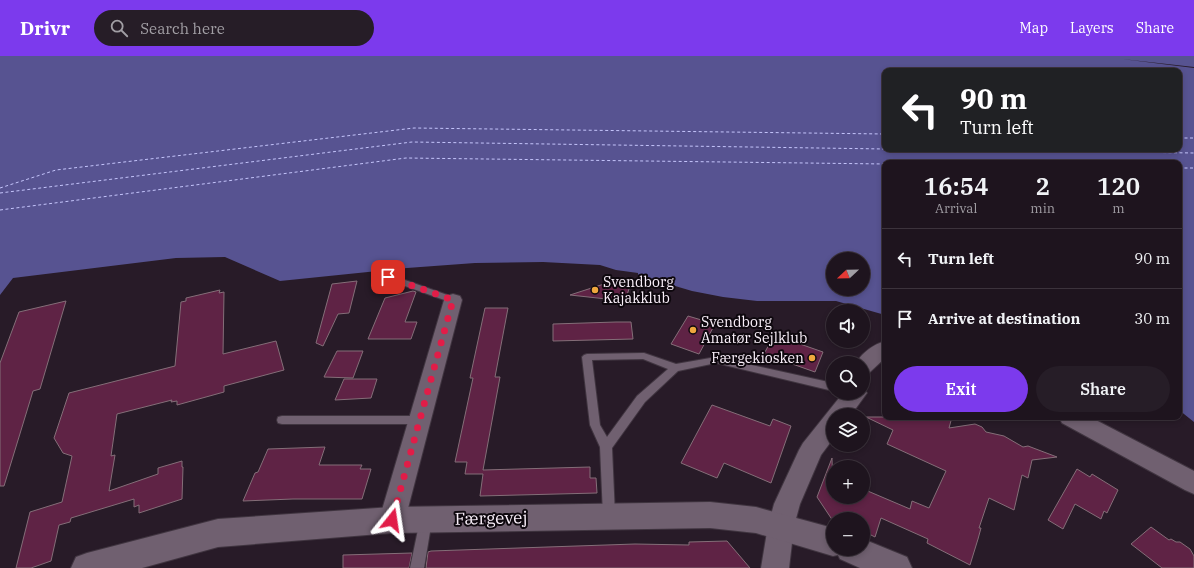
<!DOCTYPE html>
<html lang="en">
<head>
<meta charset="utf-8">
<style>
	:root { --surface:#1e141e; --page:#261d27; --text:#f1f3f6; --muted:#a19ea4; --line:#3c333c; --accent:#7c3aed }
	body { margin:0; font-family:"IBM Plex Serif",serif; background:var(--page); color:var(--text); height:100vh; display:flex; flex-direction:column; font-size:15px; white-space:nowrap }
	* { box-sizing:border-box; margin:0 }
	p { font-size:13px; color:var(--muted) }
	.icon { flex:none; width:22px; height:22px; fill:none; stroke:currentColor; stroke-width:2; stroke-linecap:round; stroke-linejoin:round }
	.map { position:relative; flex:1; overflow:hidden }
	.details { position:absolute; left:882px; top:104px; width:300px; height:260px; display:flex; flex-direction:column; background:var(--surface); border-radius:8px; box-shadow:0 2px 6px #0003,0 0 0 1px var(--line) }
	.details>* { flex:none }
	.hud { position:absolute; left:882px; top:12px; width:300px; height:84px; border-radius:8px; box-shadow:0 2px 6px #0003,0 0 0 1px var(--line); background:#202124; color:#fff; overflow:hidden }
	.needle { width:26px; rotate:248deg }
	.controls { position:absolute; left:826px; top:196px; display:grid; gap:8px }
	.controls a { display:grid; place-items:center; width:44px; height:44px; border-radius:50%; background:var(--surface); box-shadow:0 2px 6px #0003,0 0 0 1px var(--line); font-size:20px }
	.pin { position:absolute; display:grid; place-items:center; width:34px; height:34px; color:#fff; margin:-17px; border-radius:8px; box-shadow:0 2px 6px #0006 }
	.me { position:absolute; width:44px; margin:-22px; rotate:15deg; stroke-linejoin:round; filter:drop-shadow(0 0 3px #0008) }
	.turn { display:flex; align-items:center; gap:14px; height:84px; padding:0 12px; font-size:18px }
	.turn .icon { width:52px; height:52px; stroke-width:2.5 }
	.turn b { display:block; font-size:28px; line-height:34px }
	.eta { display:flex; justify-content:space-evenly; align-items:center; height:68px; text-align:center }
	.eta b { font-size:24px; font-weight:600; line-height:28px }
	.action { display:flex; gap:8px; margin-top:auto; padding:8px 12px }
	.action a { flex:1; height:46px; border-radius:24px; background:var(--accent); color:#fff; font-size:16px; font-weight:600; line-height:46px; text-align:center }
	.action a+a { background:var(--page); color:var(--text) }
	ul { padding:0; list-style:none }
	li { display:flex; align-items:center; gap:12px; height:60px; padding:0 12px; border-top:1px solid var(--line) }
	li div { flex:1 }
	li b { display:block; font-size:15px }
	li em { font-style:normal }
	header { display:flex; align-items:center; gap:24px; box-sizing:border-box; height:56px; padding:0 20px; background:var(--accent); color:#fff }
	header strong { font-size:19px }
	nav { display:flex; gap:22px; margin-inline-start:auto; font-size:14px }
	.search { width:280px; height:36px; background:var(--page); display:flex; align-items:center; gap:10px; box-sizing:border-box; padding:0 14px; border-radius:22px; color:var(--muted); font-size:15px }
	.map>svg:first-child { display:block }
	.water { fill:#575391; fill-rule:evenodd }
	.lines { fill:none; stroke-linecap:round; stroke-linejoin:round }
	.ferry { stroke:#c5c5fc; stroke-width:1; stroke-dasharray:3 2.5; stroke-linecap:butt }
	.building { fill:#5f2345; stroke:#846e78 }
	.service-casing { stroke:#403540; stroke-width:2 }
	.minor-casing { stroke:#403540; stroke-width:2 }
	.tertiary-casing { stroke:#403540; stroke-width:2 }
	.service { fill:#706070; fill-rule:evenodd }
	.minor { fill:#706070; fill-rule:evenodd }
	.tertiary { fill:#706070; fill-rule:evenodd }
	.route { stroke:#e11d48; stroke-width:7; stroke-dasharray:0 12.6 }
	.poi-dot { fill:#efa73e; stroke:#0e080e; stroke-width:1.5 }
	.labels { text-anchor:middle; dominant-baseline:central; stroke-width:4; stroke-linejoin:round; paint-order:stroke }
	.poi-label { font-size:14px; fill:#faf0fa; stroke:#0e080e; text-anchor:start }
	.near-street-label { font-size:17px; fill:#faf0fa; stroke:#0e080e }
</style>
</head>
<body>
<header>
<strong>Drivr</strong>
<div class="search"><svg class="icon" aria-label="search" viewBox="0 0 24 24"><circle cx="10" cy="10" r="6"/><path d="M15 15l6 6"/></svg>Search here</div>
<nav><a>Map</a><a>Layers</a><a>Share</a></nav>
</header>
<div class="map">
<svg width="1194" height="512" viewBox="0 0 1194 512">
	<rect width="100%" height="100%" fill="#281b28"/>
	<path class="water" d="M0 0H1194V11L1122 3 1194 12V366L1179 354V107H885V259L836 245H757L723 241 692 235 638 219V217L616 214 600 209 543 206 475 207 407 212 280 225 225 201 176 202 13 222 0 239ZM885 15H1179V93H885ZM833 203H863V233H833Z"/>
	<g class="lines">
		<path class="ferry" d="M1179 82H1194
			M921 93 1194 97
			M1179 112H1194
			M0 132 56 114 414 72 885 78
			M0 137 412 86 885 93
			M0 154 406 102 885 108"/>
	</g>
	<path class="building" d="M357 225 349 257 338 258 323 290 316 287 332 228Z
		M607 227 630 230 625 245 570 239Z
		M220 234 219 237 224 236 223 298 276 285 284 314 224 330V336L177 349V345L171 346 172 344 117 358 111 400 115 399 109 435 158 418V412L182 405V411H183L182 443 139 457V449L134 451V443L71 462 70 466 59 469 51 505 31 512H16L30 456 62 446 72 400 63 397 54 382 69 337 175 310 181 246 186 245V242Z
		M413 235 416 236 405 266H417L411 283H368L385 242Z
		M66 245 40 333 33 335 4 430H0V307L19 256Z
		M485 252H508L495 321H500L483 414 590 411V422H596L597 437 480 440 483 418H465L467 406H455L473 322H470Z
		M688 260 715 268 699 298 671 288Z
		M616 266H631L633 283 553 285V268Z
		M774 279 823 296 815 316 764 298Z
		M337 295H363L353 322 324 321Z
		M344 323H377L371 342 335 344Z
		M712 349 770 370 773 363 791 370 771 427 724 407 717 422 681 407Z
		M866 361H952L949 372 975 368 982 371 986 376 1004 380 1023 391 1028 390 1057 401 1032 404 1028 422 1022 419 1014 454 989 442 979 472H981L978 483 970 509 927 487 928 483 881 462 875 481 863 475V463H834L833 461V465L817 441 832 402 833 441H863V433L910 453 912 445 929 452 946 415 887 388 893 374Z
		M325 391 319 409H362L360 413H371L362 443H293L243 445 255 417 258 416 268 393Z
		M1077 413 1090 421 1092 418 1118 434 1107 457 1104 455 1101 463 1075 448 1063 473 1048 464Z
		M1151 471 1169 484 1171 483 1176 486H1180L1190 493 1194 500V512H1162L1131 488Z
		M727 485 750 512H426L428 496 431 495 635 488 689 489V486Z
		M412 497 409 512H343V499Z"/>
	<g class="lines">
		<g class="service-casing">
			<path id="service" d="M388 218 456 242 457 244 456 246H450L385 223 384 221Z
				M644 297 676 308 716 301 833 327V335L716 307 678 315 645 346 612 392 615 459 613 463 609 464 605 463 603 459 600 391 590 369 582 301 584 299 587 298ZM643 303 668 313 637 340 607 381 600 369 592 304Z
				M282 360H420L424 361 425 364 424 367 420 368H282L278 367 277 364 278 361Z
				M426 458 430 460 432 464 424 512H410L420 464 422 460Z"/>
		</g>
		<g class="minor-casing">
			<path id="minor" d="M453 238 460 240 462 244 405 464 401 472 392 476 383 472 379 464 444 244 446 240Z
				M885 285V302L870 316 863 318V307H855L856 306C864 296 872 289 885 285Z
				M863 331 867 337 851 359H833V383L821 399 800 448 794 470 789 512H761L768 470 774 448 799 394 803 387 843 337H863Z
				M1059 361H1090L1194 415V438L1185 434 1062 367Z"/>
		</g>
		<g class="tertiary-casing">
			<path id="tertiary" d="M710 446 756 451 833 472V493H863V483L907 501 912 512H860L840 503 838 499 833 500 756 477 710 472 392 477 218 491 142 512H71L76 501 87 497 218 463 392 451Z"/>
		</g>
		<use href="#service" class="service"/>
		<use href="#minor" class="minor"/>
		<use href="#tertiary" class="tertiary"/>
	</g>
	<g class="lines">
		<path class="route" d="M388 221 453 244 392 464"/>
	</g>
	<g class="poi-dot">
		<circle cx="595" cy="234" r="4"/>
		<circle cx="693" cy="274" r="4"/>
		<circle cx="812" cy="302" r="4"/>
	</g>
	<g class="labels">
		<g class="poi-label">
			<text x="603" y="226">Svendborg<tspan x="603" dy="16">Kajakklub</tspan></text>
			<text x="701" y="266">Svendborg<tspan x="701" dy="16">Amatør Sejlklub</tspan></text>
			<text x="804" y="302" text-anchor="end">Færgekiosken</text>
		</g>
		<g class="near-street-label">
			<text transform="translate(491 462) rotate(-1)">Færgevej</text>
		</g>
	</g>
</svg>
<div class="controls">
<a><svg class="needle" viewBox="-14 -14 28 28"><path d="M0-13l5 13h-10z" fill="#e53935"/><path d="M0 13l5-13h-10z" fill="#a19ea4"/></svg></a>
<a><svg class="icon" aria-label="sound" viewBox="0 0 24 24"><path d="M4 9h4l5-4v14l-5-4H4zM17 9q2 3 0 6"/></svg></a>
<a><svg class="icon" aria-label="search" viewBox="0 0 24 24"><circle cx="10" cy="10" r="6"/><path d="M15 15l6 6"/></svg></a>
<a><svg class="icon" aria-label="layers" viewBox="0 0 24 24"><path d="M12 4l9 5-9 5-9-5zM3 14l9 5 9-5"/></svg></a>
<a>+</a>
<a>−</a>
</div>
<div class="pin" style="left:388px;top:221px;background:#d93025"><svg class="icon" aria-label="arrive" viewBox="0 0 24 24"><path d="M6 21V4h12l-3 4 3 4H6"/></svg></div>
<svg class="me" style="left:392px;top:464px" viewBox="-20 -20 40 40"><path d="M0-17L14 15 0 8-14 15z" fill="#e11d48" stroke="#fff" stroke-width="4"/></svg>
<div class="hud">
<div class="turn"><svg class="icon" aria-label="left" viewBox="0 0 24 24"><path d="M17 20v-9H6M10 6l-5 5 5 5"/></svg><div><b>90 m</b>Turn left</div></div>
</div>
<section class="details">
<div class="eta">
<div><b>16:54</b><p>Arrival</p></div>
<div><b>2</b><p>min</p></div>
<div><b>120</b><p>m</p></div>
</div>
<ul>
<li><svg class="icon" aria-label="left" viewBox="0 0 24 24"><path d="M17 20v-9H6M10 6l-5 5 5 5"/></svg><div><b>Turn left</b></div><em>90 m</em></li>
<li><svg class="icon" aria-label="arrive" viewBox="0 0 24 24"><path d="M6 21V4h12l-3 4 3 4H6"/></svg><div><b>Arrive at destination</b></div><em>30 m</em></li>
</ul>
<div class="action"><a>Exit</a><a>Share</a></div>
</section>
</div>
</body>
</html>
